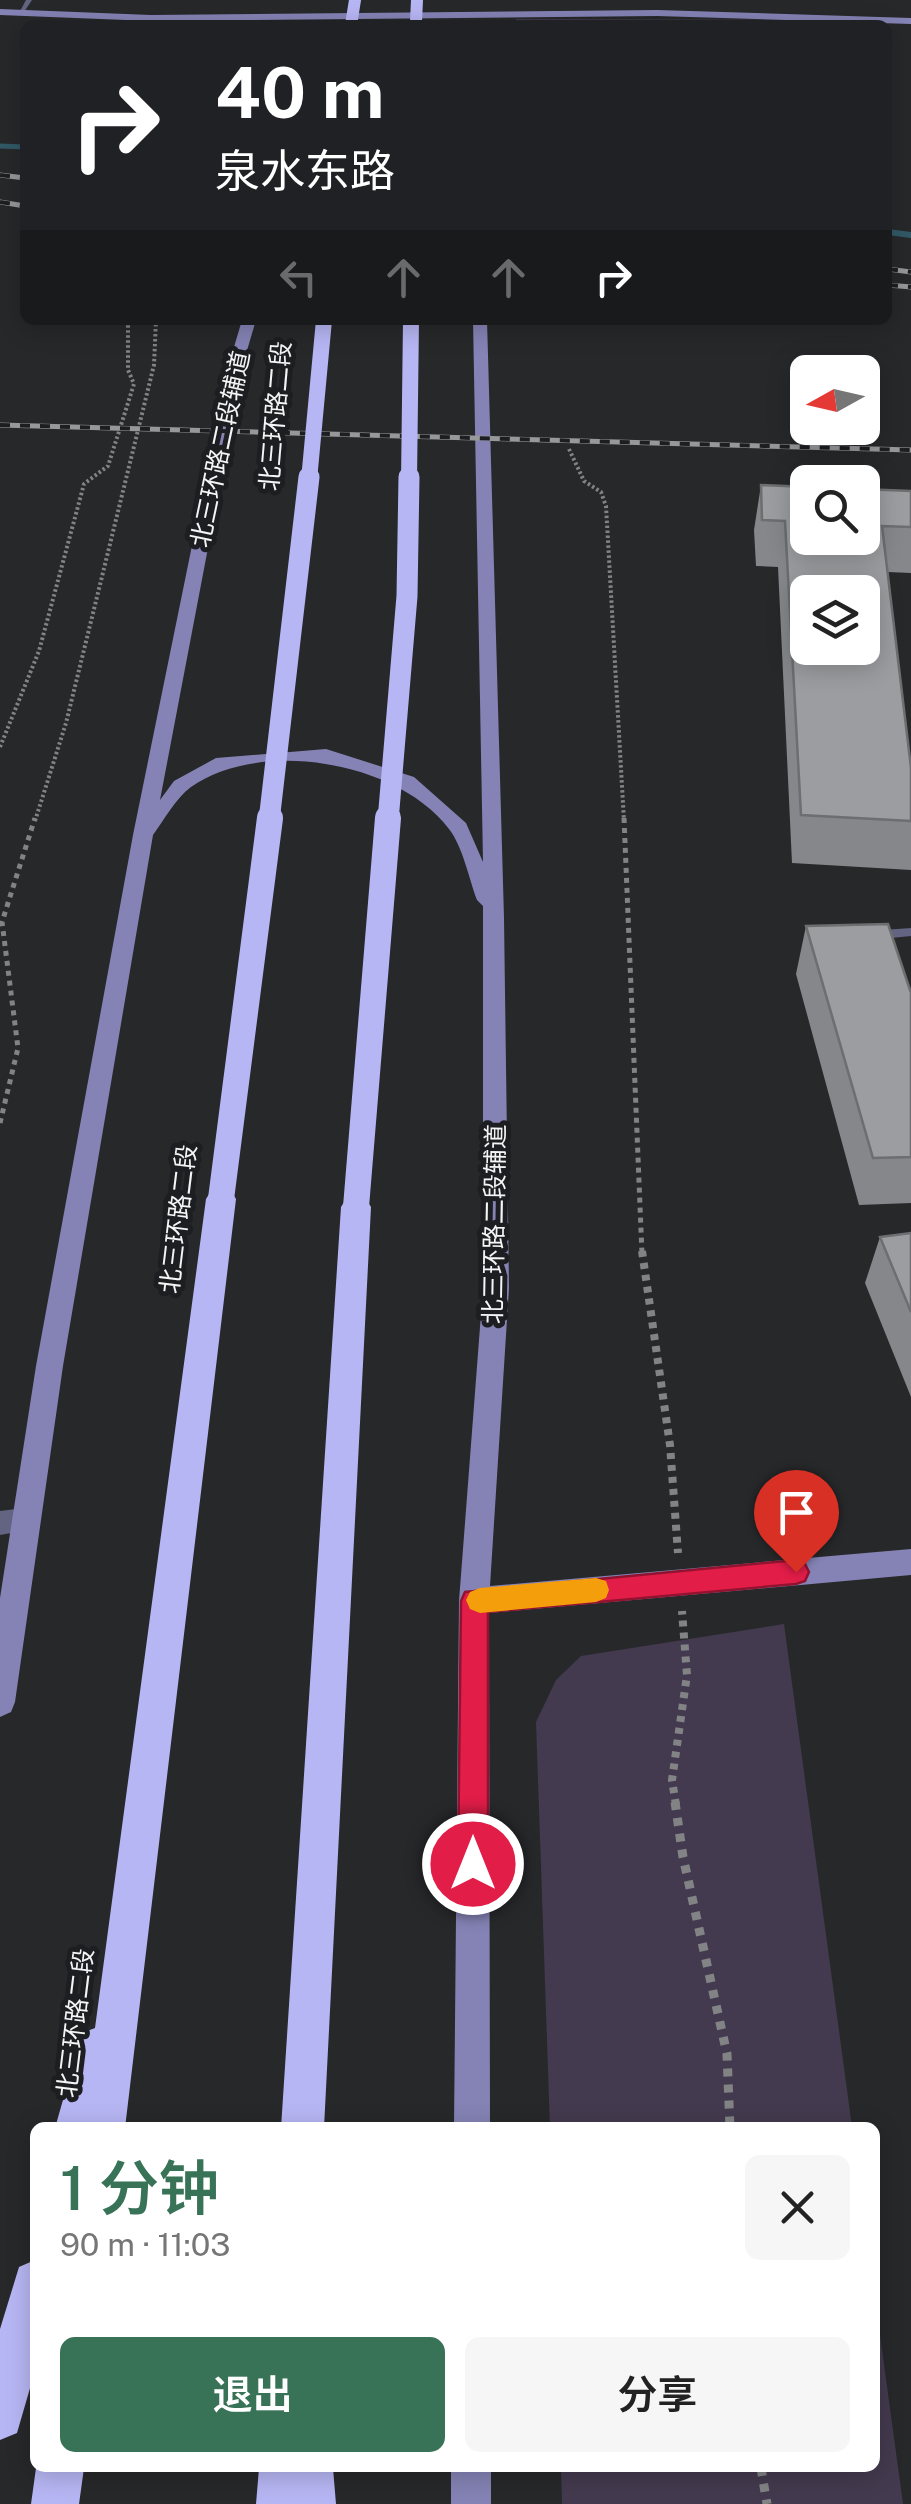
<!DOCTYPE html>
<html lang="zh">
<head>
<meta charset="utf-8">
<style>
	:root { --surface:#fff; --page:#f6f6f6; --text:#222; --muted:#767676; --accent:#387257 }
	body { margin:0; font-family:"Public Sans","Noto Sans SC",sans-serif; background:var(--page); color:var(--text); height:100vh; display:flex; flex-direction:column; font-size:38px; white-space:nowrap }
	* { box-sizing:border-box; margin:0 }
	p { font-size:32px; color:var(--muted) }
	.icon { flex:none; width:55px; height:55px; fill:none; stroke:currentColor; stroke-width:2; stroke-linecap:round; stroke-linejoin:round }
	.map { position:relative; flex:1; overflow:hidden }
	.details { position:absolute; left:30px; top:2122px; width:850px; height:350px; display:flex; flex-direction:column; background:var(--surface); border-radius:15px; box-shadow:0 5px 25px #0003 }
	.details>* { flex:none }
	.guide { position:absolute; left:20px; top:20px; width:872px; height:305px; border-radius:15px; box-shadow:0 5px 25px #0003; background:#202124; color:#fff; overflow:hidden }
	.needle { width:65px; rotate:262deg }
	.buttons { position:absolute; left:790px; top:355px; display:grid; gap:20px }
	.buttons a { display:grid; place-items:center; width:90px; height:90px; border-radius:15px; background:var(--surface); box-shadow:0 5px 25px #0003; font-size:50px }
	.pin { position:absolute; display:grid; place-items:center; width:85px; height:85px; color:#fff; margin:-102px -42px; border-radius:50% 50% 50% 0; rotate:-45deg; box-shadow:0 0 10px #0007 }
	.pin .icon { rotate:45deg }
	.me { position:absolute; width:110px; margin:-55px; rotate:0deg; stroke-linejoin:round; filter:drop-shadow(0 0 8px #0008) }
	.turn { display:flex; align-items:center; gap:35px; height:210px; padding:0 30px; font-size:45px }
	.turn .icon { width:130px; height:130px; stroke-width:2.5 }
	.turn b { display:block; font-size:70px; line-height:85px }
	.lanes { display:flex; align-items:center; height:95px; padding:0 30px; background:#0003; justify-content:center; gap:50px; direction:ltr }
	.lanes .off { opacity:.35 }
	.round { display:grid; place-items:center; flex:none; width:105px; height:105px; border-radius:15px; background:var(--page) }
	.summary { display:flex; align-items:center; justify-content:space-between; height:170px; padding:0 30px }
	h1 { font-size:60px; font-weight:600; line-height:75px; color:var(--accent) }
	.cta { display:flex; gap:20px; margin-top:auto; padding:20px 30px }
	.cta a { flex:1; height:115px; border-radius:15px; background:var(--accent); color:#fff; font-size:40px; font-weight:600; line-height:115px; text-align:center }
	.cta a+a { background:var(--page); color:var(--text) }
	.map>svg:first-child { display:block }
	.green { fill:#443a4f }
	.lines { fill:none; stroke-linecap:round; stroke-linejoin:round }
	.stream-far1 { stroke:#325966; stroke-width:5 }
	.stream { stroke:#325966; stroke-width:6 }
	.path-far3 { stroke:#828385; stroke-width:4; stroke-dasharray:2.5 2.5; stroke-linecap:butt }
	.path-far2 { stroke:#828385; stroke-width:5; stroke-dasharray:5 5; stroke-linecap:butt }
	.path-far1 { stroke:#828385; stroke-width:8; stroke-dasharray:6 6; stroke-linecap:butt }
	.path { stroke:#828385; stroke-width:9; stroke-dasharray:8 8; stroke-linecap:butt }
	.lane { fill:#636382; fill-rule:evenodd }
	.street { fill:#636382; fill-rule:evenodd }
	.secondary { fill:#8583b5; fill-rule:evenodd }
	.highway { fill:#b7b6f4; fill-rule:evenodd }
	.rail-casing { stroke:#979899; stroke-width:5 }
	.rail { stroke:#1d1e21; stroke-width:4; stroke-dasharray:10; stroke-linecap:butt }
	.highway-bridge-far3 { stroke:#b7b6f4; stroke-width:12 }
	.highway-bridge-far2 { stroke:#b7b6f4; stroke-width:16 }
	.highway-bridge-far1 { stroke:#b7b6f4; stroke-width:21 }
	.highway-bridge { stroke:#b7b6f4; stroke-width:26 }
	.wall { fill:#85878a }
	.building { fill:#9b9da0; stroke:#6c6e70; stroke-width:2.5; fill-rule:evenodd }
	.route { fill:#e11d48; stroke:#92132f; stroke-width:2.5 }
	.slow { fill:#f59e0b }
	.labels { text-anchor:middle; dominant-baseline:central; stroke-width:10; stroke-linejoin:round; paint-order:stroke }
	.street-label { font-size:25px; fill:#f4f5f6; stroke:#1d1e21 }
</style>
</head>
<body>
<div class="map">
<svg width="911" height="2504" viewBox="0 0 911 2504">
	<rect width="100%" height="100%" fill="#27282a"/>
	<path class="green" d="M516 19 823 20 879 25H516Z
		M784 1624 852 2127H550L536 1722 556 1680 581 1656Z
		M875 2298 903 2504H562L561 2468H875Z"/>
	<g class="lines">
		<path class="stream-far1" d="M0 146 25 147"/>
		<path class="stream" d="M888 232 911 235"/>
		<path class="path-far3" d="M569 449 584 481 601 492 606 506 624 821
			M0 747 39 651 84 484 108 466 134 384 128 370V320
			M35 821 66 723 154 365 156 320"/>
		<path class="path-far2" d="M624 818 642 1254
			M0 1123 18 1048 2 922 35 818"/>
		<path class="path-far1" d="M642 1251 670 1445 678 1553
			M676 1805 672 1780 687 1675 682 1611"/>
		<path class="path" d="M675 1802 683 1857 727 2054 730 2128
			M761 2468 767 2504"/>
		<path class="lane" d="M26 0H32L22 15H18Z
			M911 928V936L891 938 890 944H882L877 934 883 930Z"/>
		<path class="street" d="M24 1508 34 1511 38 1520 34 1529 0 1535V1511Z"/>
		<path class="secondary" d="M0 9 151 15 657 10 911 18V24L657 16 151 21 0 15Z
			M242 320H256L243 364 160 800 174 781 216 758 326 749 414 777 466 823 483 862 473 320H487L504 918 509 1288 490 1586 911 1549V1575L489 1613 490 2128H454L459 1601 483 1288V906L477 900C469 879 463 847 449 829 398 761 260 738 191 787 176 798 164 820 153 835L63 1366 15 1702 11 1712 0 1717V1598L36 1366 133 835 229 364Z
			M451 2468H491V2504H451Z"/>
		<path class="highway" d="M221 1188 231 1191 236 1199 125 2128H55L82 2033 95 2028 206 1199 211 1191Z
			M356 1196 366 1199 371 1207 324 2128H281L341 1207 346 1199Z
			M35 2260V2371L17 2433 0 2440V2329L19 2267Z
			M36 2468H84L79 2504H31Z
			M259 2468H333L336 2504H256Z"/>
		<g class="rail-casing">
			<path id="rail" d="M0 175 25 178
				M0 202 25 206
				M888 269 911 272
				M888 285 911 287
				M0 425 911 450"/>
		</g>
		<use href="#rail" class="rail"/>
		<path class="highway-bridge-far3" d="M416 22 417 0
			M351 25 355 0"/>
		<path class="highway-bridge-far2" d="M309 480 324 320
			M409 480 411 320"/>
		<path class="highway-bridge-far1" d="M269 821 309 477
			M388 821 407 596 409 477"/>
		<path class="highway-bridge" d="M221 1199 270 818
			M356 1207 388 818"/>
	</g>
	<path class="wall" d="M761 485 911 491V573L888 572 911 768V870L792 863 778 567 756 566 754 530Z
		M806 926 911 993V1203L859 1205 796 974Z
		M911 1233V1397L865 1283 880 1237Z"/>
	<path class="building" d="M761 485 808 487V538H862V489L911 491V527L882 526 911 768V821L801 815 785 521 762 520ZM808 592H862V648H808Z
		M888 924 911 993V1157L873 1158 806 926Z
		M911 1233V1312L880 1237Z"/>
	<path class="route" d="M796 1560 805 1564 809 1572 805 1581 796 1584 488 1612V1864L484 1875 473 1879 463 1875 458 1864 461 1601 465 1592Z"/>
	<path class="slow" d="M596 1578 606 1581 609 1590 606 1598 596 1602 480 1613 470 1609 466 1600 470 1592 480 1588Z"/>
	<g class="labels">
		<g class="street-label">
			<text transform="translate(275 416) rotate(-85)">北三环路二段</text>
			<text transform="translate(220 449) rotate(-78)">北三环路二段辅道</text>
			<text transform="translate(178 1219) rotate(-83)">北三环路二段</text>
			<text transform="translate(494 1224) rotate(-89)">北三环路二段辅道</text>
			<text transform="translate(75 2023) rotate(-83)">北三环路二段</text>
		</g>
	</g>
</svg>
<div class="buttons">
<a><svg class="needle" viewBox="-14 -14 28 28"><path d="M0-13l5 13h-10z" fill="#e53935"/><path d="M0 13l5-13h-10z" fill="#767676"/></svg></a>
<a><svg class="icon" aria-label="search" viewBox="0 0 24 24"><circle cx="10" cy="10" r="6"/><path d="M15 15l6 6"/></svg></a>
<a><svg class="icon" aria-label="layers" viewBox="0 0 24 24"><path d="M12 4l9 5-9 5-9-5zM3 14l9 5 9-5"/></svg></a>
</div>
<div class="pin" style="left:796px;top:1572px;background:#d93025"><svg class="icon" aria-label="arrive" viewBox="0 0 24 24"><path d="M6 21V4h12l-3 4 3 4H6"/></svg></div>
<svg class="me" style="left:473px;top:1864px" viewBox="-20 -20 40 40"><circle r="17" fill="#e11d48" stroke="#fff" stroke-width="3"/><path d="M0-11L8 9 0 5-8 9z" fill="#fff"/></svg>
<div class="guide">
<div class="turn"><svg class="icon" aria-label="right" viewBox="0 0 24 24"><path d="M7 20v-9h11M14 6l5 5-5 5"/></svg><div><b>40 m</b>泉水东路</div></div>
<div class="lanes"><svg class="icon off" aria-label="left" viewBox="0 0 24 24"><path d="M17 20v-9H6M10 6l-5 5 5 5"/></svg><svg class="icon off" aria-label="ahead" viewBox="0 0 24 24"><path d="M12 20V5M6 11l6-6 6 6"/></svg><svg class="icon off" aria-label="ahead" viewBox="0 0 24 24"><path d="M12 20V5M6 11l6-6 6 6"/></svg><svg class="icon" aria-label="right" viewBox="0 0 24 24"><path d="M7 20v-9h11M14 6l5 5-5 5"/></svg></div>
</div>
<section class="details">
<div class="summary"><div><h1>1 分钟</h1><p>90 m · 11:03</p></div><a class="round"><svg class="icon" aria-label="close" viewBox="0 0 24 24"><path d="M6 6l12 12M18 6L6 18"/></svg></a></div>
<div class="cta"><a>退出</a><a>分享</a></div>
</section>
</div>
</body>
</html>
